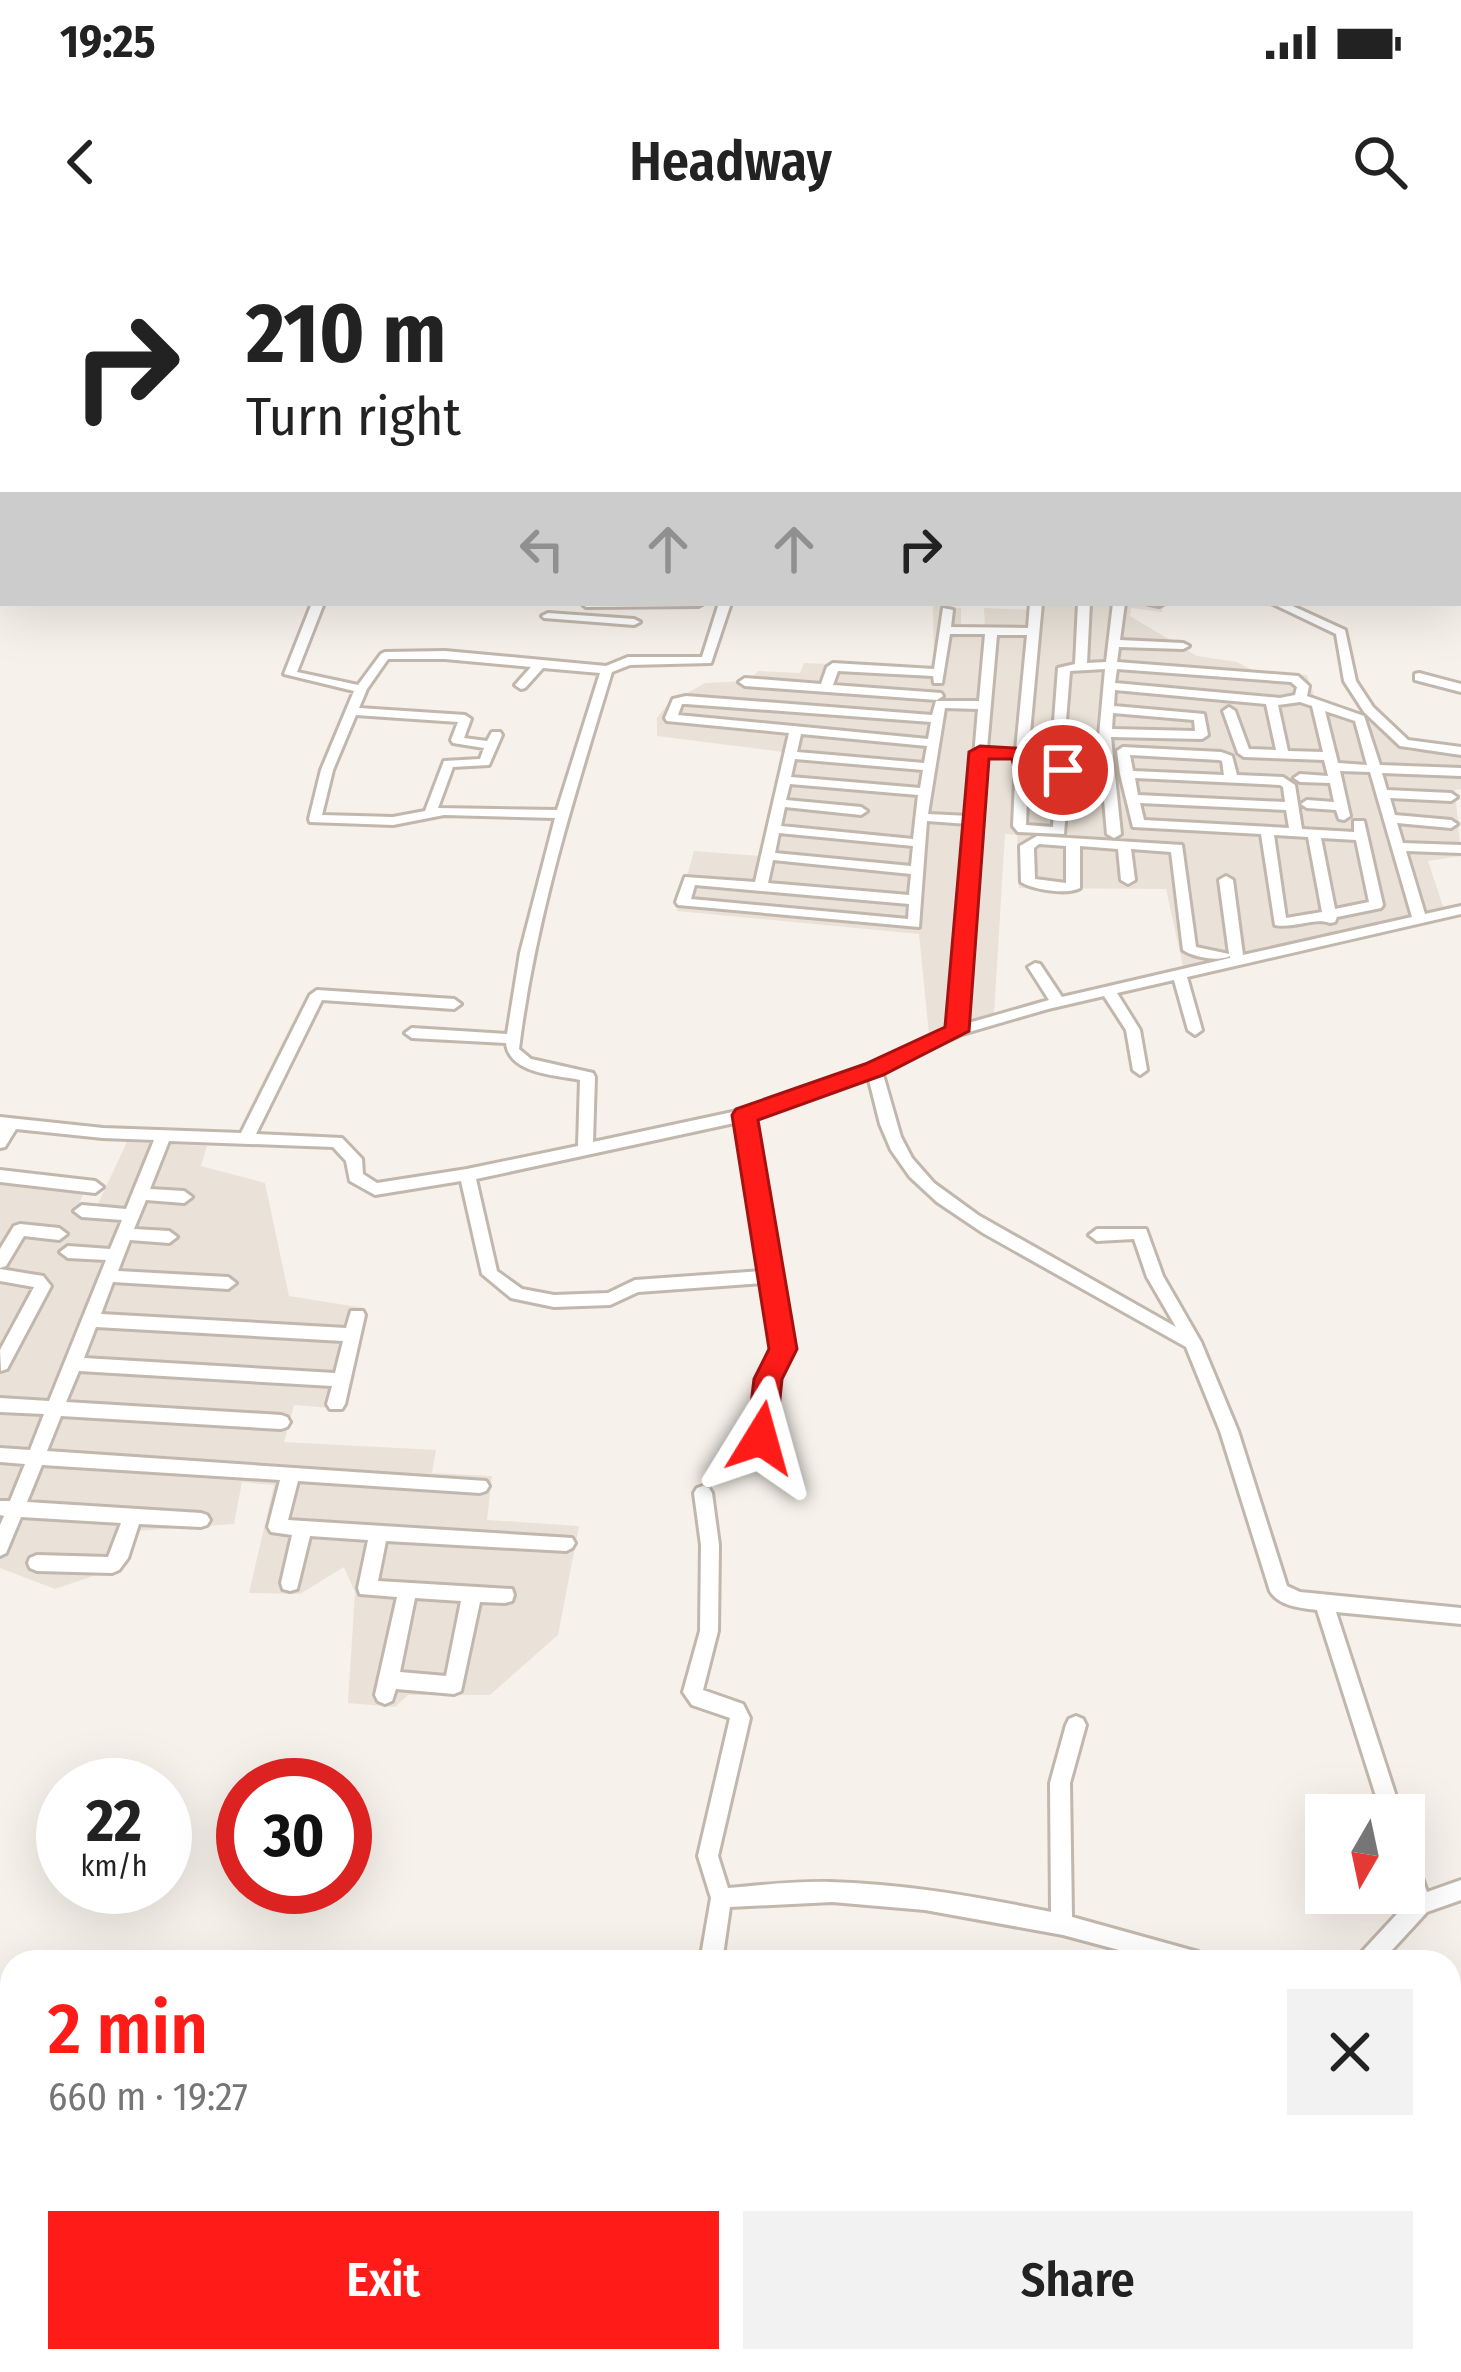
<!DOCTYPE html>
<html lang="en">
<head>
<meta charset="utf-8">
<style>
	:root { --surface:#fff; --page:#f2f2f2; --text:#222; --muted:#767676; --accent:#ff1b18 }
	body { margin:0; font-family:"Fira Sans Condensed",sans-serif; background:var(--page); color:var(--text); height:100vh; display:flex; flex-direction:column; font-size:45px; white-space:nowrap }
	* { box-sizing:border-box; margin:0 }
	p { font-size:39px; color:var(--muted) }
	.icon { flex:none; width:66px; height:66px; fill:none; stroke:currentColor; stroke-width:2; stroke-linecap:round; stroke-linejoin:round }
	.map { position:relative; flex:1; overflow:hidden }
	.details { position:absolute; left:0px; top:1710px; width:1461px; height:423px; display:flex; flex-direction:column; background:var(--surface); border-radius:36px 36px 0 0; box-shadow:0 12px 48px #0002 }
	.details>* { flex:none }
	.guide { position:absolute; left:0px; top:0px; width:1461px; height:366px; box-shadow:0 12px 48px #0002; background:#fff; color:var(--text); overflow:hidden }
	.needle { width:78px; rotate:189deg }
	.controls { position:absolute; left:1305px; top:1554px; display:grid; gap:24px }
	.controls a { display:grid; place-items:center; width:120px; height:120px; border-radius:0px; background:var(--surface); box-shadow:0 12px 48px #0002; font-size:60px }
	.speed { position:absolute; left:36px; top:1518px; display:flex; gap:24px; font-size:60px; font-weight:700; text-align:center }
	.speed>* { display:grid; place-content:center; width:156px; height:156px; border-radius:50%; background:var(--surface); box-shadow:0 12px 48px #0002; line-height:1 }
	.speed small { font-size:30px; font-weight:400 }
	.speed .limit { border:18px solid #d22; background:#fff; color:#111 }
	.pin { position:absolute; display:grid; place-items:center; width:102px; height:102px; color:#fff; margin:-51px; border:6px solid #fff; border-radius:50%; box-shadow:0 3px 12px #0007 }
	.me { position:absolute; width:132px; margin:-66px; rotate:8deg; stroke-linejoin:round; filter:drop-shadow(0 0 9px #0008) }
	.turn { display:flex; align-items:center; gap:42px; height:252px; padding:0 48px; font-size:54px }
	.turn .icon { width:156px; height:156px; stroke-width:2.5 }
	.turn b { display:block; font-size:84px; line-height:102px }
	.lanes { display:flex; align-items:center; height:114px; padding:0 48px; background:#0003; justify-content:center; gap:60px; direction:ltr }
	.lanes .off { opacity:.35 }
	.round { display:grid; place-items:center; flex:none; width:126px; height:126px; border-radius:0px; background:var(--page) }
	.overview { display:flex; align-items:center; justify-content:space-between; height:204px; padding:0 48px }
	h1 { font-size:72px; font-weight:600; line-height:90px; color:var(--accent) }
	.cta { display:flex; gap:24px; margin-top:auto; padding:24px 48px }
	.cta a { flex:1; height:138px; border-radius:0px; background:var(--accent); color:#fff; font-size:48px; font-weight:600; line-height:138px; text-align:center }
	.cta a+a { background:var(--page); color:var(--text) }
	.status { display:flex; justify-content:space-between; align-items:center; height:84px; padding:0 60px; background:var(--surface); direction:ltr }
	.status svg { height:33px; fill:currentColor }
	header { display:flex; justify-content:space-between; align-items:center; height:156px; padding:0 48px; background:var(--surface); font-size:54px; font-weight:600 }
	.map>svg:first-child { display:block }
	.residential { fill:#eae2d8 }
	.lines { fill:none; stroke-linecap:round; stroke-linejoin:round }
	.river { fill:#a4dff5; fill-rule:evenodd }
	.minor-casing { stroke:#c2b7ac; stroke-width:6 }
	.minor { fill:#fff; fill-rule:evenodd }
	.route { fill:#ff1b18; stroke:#a61210; stroke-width:3 }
</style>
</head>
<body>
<div class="status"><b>19:25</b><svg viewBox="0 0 49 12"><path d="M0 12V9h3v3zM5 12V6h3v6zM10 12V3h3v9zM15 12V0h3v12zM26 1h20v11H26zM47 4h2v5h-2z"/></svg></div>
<header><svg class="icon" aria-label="back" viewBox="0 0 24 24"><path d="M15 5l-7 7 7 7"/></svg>Headway<svg class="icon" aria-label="search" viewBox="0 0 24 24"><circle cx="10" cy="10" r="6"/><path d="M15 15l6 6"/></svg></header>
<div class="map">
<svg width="1461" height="2132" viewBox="0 0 1461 2132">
	<rect width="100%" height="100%" fill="#f6f1ea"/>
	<path class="residential" d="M1034 363H1163L1162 372 1131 368 1130 376 1197 416 1237 422 1252 430 1307 435 1318 466 1331 474 1378 483 1397 506 1409 511 1461 514V549L1455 550 1461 616 1428 621 1445 672 1184 731 1166 649 1019 648 1017 595 1005 594 994 774 929 795 919 694 677 671 694 611 761 616 791 513 657 496V478L668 464 705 443 748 441 758 431 800 433 804 423 934 429 933 365 961 368V389H985L984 368 1033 370Z
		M127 902 207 906 201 926 265 943 289 1056 364 1068 343 1169 294 1165 284 1202 436 1210 432 1233 492 1236 487 1280 579 1286 558 1395 490 1455H408L395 1467 348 1463 355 1352 344 1327 300 1354 249 1353 274 1245 242 1242 234 1284 137 1291 128 1324 55 1349 0 1328V932L87 946 78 966 96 968Z"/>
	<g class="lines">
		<path class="river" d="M1458 138 1461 139V149L1458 148Z"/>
		<g class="minor-casing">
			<path id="minor" d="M156 0H164L163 3H155Z
				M435 0H443L444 3H436Z
				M1053 0H1061L1062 3H1054Z
				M1430 0H1438L1439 3H1431Z
				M1458 27 1461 28V34L1458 33Z
				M1458 55 1461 56V68L1458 67Z
				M0 103H3V109H0Z
				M1458 121H1461V127H1458Z
				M0 167H3V173H0Z
				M1461 237V243L1458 244V238Z
				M0 338H3V348H0Z
				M312 363H324L297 432 358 445 381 414 385 412 445 411 606 426 628 417H702L719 363H731L711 423 630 425 612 432C574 557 535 679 519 809L531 819 593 833 595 837 593 902 742 870 869 825 950 788 968 584 927 581 919 687 678 665 676 662 685 637 755 642 789 493 667 481 665 478 673 459 686 456 932 475 936 461H979L985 394H950L942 443H934L933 436 838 431 833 445 941 453 943 456 937 460 745 446 739 442 745 438 821 444 827 427 833 423 934 429 943 368 953 370 951 387 1028 388 1030 363H1042L1030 493 1053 494 1058 428 1075 424 1078 363H1090L1087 423 1106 422 1113 363H1125L1120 400 1183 403 1189 406 1183 409 1119 407 1117 422 1298 436 1309 446 1307 456 1364 476 1380 525 1461 528V536L1382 533 1387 550 1451 553 1457 557 1451 561 1390 558 1395 575 1451 580 1457 584 1451 588 1397 583 1403 603 1461 605V613L1406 611 1425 674 1461 666V674L1187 737 1202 790 1195 795 1188 790 1174 740 1117 753 1140 790 1147 830 1140 835 1133 830 1126 790 1104 756 1048 769 962 794 882 831 901 897 912 918 934 943 978 975 1176 1087 1147 1037 1134 999 1097 1001 1089 995 1097 989H1146L1163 1036 1201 1102 1238 1191 1287 1346 1300 1352 1461 1368V1384L1336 1372 1402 1575H1382L1317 1370C1300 1368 1279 1366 1270 1351L1220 1191 1186 1107 983 993 937 962 910 937 891 910 880 884 868 836 753 878 791 1109 777 1139 770 1198 767 1203H755L752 1198 759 1139 775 1109 764 1043 638 1052 610 1065 554 1067 511 1058 482 1034 461 941 375 955 350 941 346 921 333 907 169 901 150 949 184 951 192 957 184 963 146 960 134 989 169 991 177 997 169 1003 130 1000 118 1031 228 1037 236 1043 228 1049 113 1042 101 1074 346 1088 351 1071H363L365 1075 345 1164 342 1169H330L327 1164 332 1146 79 1131 66 1162 281 1175 287 1177 290 1182 287 1187 281 1189 61 1176 47 1211 486 1241 489 1246 486 1251 480 1253 298 1241 288 1280 572 1298 575 1303 572 1308 566 1311 386 1301 378 1341 512 1349 514 1355 512 1361 505 1363 480 1362 461 1451 454 1454 396 1449 392 1461 385 1464 378 1461 375 1455 397 1357 360 1354 358 1348 368 1300 310 1296 297 1349 290 1351 283 1349 281 1343 292 1295 271 1292 268 1287 280 1240 42 1225 27 1262 201 1273 207 1275 210 1280 207 1285 201 1287 139 1284 128 1318 119 1330 112 1333 37 1331 30 1328 28 1323 30 1318 37 1315 108 1317 121 1283 21 1277 6 1313 0 1316V1285L4 1276 0 1275V1261H10L25 1224 0 1222V1208L30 1210 44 1174 0 1172V1158L49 1161 106 1020 68 1018 60 1012 68 1006 110 1009 122 980 82 977 74 971 82 965 126 969 154 900 103 898 16 889 5 907 0 908V877L103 888 241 893 310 755 317 750 454 759 461 764 454 769 322 760 256 894 342 898 362 919 363 934 377 943 467 929 578 906 580 840C556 835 509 834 506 803L412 798 405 793 412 788 507 794 520 713 555 578 444 575 393 585 310 582 309 579 321 530 354 451 284 434ZM997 395H1027L1016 510 987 509ZM388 419H445L531 427 515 445 521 449 525 448 543 428 600 433 557 570 438 568 453 527 489 525 502 495 500 492H492L487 501 464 498 471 479 465 475 359 468 367 449ZM1105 429 1099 496 1065 494 1070 431ZM1117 429 1291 442 1297 447 1295 455 1280 458 1115 443ZM1115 450 1266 464 1276 510 1249 509 1235 471 1229 467 1223 471 1238 513 1244 517 1324 520 1328 536 1300 534 1294 538 1300 542 1330 543 1334 562 1307 560 1301 564 1307 568 1336 570 1339 579 1344 580 1350 576 1340 531 1370 532 1412 677 1243 715 1233 640 1226 636 1219 640 1229 714 1196 707 1182 605 1037 596 1020 606 1021 642C1034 650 1067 655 1080 648V606L1118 609 1121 640 1128 644 1135 640 1131 609 1171 612 1183 710C1193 717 1219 722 1230 716V718L1062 757 1040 724 1035 723 1028 727 1049 760 965 784 987 516 1016 517 1013 586 1018 592 1064 594 1069 535 1102 537 1107 594 1114 598 1121 594 1111 497 1202 499 1208 495 1204 474 1114 466ZM1300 462 1312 466 1323 512 1288 511 1278 465ZM682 464H686L931 482 928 499 678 475ZM945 468 978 469 969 576 928 574ZM1325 471 1355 481 1367 525 1338 523ZM1113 473 1194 480 1195 491 1112 489ZM356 475 458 482 451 500 453 503 484 508 480 519 444 521 425 571 393 577 322 575 333 530ZM801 494 927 506 924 523 797 512ZM1029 500 1099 503 1102 530 1028 524ZM795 519 923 530 920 548 791 537ZM1028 531 1056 534 1053 587 1026 585ZM790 544 918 555 913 599 781 586 785 567 861 575 867 571 861 567 786 560ZM779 593 913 606 911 626 775 613ZM1039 604 1066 606V643L1035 639 1034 608ZM773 620 911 634 909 655 768 643ZM695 645 909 664 908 679 691 659ZM739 882 762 1031 635 1040 608 1053 554 1055 522 1049 497 1031 476 939ZM96 1087 343 1101 335 1133 84 1118ZM415 1358 461 1361 446 1436 400 1432Z
				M581 363H704L698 366 586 367Z
				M1145 363H1165L1159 366Z
				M1271 363H1286L1345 390 1356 441 1373 467 1408 500 1461 507V515L1400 506 1364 472 1344 441 1336 394Z
				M548 373 634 379 640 382 634 385 544 378 542 376Z
				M1419 433 1461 444V452L1415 440V434Z
				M1123 507 1221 512 1232 516 1237 535 1283 537 1295 545 1302 589 1354 592V581H1364L1383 665 1381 668 1337 677 1335 682 1330 683C1315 677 1293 689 1275 685L1261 594 1133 587 1120 534 1117 511ZM1130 515 1219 520 1222 521 1224 535 1133 531ZM1135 538 1280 545 1283 547 1285 562 1138 555ZM1140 563 1286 570 1289 588 1144 580ZM1274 595 1308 597 1322 672 1286 678ZM1321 598 1356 600 1369 662 1335 669Z
				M0 930 95 941 103 947 95 953 0 942Z
				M20 984 59 988 67 994 59 1000 24 996 6 1026 0 1028V1009L14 986Z
				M0 1029 43 1036 51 1046 7 1129 1 1131 0 1110 34 1047 0 1041Z
				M703 1246 709 1248 712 1253 719 1305 718 1391 703 1450 743 1464 750 1478 718 1616 728 1648C762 1645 796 1641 830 1642 905 1644 979 1657 1051 1672L1050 1543 1066 1485 1069 1479 1076 1476 1083 1479 1086 1485 1070 1543 1072 1677 1198 1712 1206 1715 1209 1722H1164L1063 1695 925 1670 832 1662 730 1667 722 1722H700L711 1658 698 1616 730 1478 692 1465 683 1452 700 1391 701 1305 694 1253 697 1248Z
				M1404 1603 1411 1606 1427 1652 1461 1640V1660L1427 1672 1381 1722H1356L1359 1715 1409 1661 1404 1646Z
				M914 2121H938L937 2132H913Z
				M1096 2121H1120L1122 2132H1098Z"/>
		</g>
		<use href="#minor" class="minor"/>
	</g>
	<path class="route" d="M980 506 1029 509 1032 522 1063 524 1073 530C1060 541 1032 535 1015 531L1012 519H989L969 791 883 835 758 880 797 1109 782 1139 776 1198 771 1206H751L747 1198 754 1139 769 1109 732 875 736 869 865 824 945 787 969 512Z"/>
</svg>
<div class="controls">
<a><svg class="needle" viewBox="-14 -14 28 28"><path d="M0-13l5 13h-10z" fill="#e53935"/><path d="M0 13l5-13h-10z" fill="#767676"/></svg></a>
</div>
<div class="speed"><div>22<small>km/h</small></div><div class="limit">30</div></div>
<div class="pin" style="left:1063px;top:530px;background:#d93025"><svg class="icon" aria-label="arrive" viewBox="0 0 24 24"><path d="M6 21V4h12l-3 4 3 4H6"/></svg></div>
<svg class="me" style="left:761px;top:1198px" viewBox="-20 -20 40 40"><path d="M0-17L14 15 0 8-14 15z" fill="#ff1b18" stroke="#fff" stroke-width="4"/></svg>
<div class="guide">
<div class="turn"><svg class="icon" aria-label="right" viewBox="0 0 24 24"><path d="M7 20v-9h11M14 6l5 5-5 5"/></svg><div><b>210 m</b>Turn right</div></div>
<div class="lanes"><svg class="icon off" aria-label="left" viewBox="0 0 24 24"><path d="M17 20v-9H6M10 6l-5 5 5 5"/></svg><svg class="icon off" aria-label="ahead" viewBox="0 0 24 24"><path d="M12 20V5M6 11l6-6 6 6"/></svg><svg class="icon off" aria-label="ahead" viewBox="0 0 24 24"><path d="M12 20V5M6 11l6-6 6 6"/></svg><svg class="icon" aria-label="right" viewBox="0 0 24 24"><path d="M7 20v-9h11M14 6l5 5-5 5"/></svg></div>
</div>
<section class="details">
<div class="overview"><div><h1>2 min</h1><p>660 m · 19:27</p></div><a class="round"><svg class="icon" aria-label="close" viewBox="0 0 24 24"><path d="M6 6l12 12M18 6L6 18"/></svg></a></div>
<div class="cta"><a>Exit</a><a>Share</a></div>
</section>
</div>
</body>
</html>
